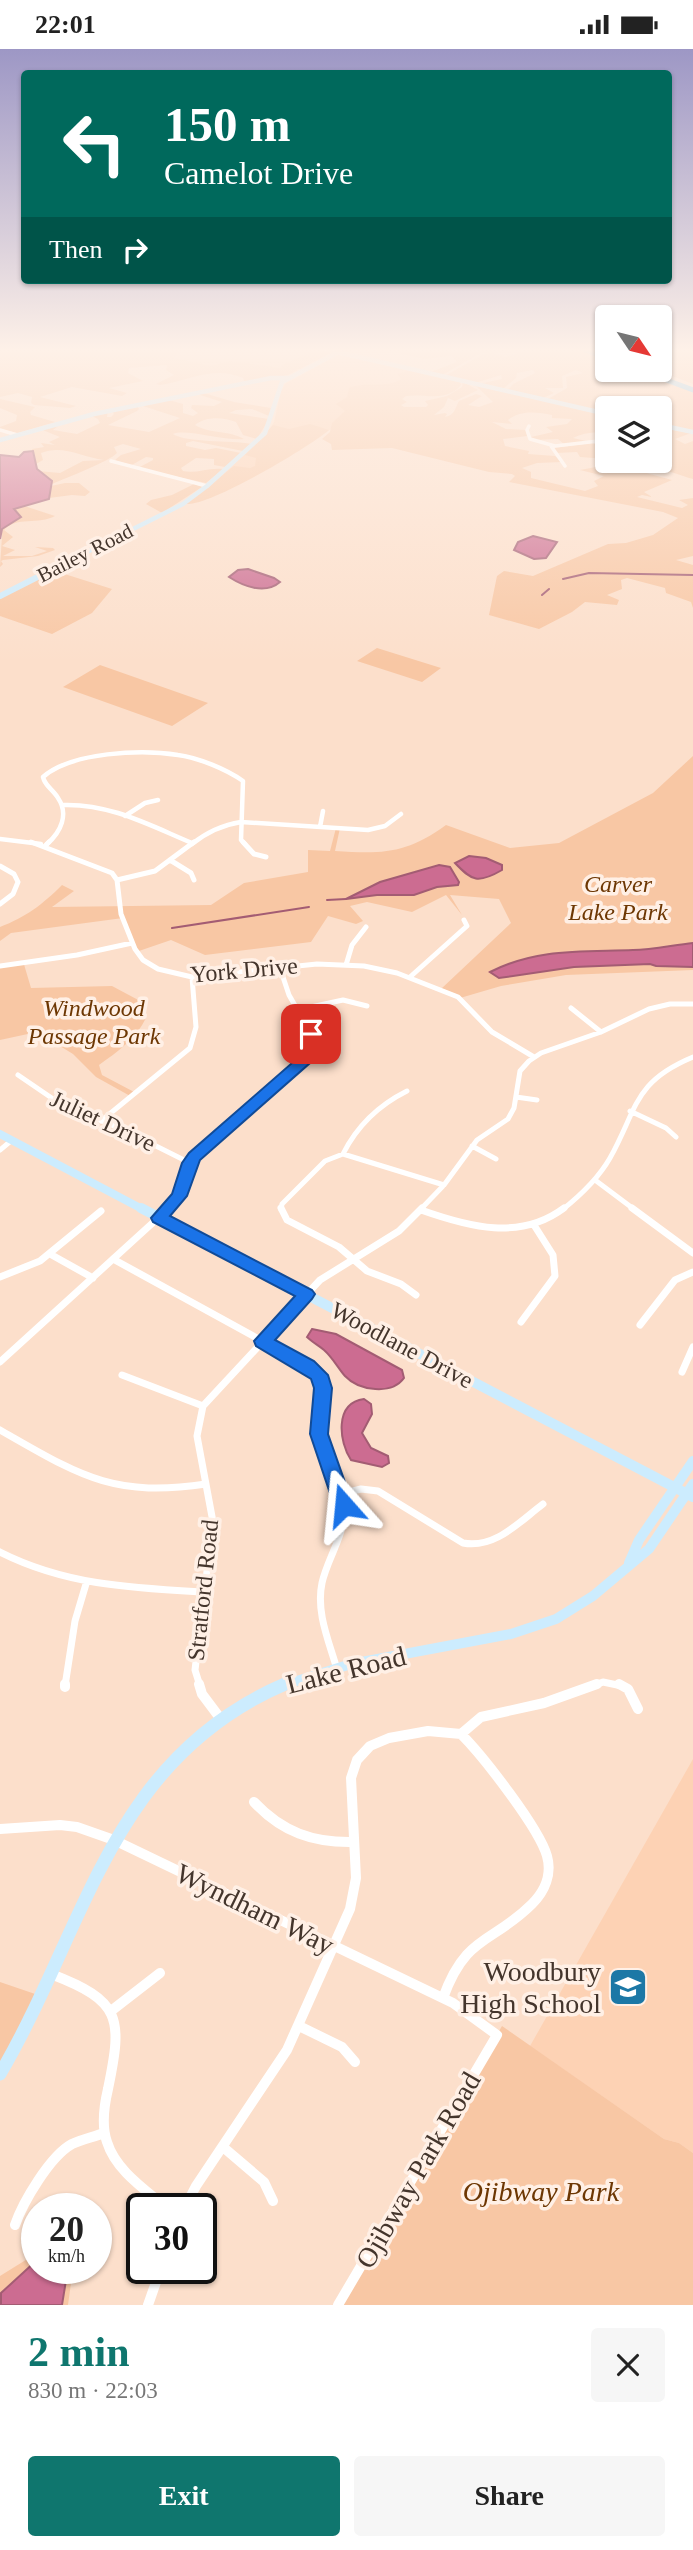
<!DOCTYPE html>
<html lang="en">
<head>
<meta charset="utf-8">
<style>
	:root { --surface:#fff; --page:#f6f6f6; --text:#222; --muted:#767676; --accent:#0f766e }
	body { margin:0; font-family:"Times New Roman",serif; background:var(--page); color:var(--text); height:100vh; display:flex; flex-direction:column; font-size:26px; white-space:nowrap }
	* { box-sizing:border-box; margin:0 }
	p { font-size:23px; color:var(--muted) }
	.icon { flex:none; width:38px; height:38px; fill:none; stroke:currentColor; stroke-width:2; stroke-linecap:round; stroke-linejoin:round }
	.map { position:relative; height:2256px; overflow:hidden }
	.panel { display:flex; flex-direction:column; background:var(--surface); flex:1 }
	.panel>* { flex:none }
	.guide { position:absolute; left:21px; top:21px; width:651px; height:214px; border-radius:7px; box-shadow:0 2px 5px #0004; background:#00695c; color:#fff; overflow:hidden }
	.needle { width:46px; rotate:125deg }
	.controls { position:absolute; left:595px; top:256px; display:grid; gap:14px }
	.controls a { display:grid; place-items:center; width:77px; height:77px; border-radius:7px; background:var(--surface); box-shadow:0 2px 5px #0004; font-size:35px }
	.speed { position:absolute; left:21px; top:2144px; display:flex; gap:14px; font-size:35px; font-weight:700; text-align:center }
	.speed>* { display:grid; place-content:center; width:91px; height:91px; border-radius:50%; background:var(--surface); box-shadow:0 2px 5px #0004; line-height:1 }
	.speed small { font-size:18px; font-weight:400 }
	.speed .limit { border:4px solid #111; border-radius:10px; background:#fff; color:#111 }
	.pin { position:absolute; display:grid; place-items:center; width:60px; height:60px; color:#fff; margin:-30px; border-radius:14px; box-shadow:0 4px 10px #0006 }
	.me { position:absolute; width:77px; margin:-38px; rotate:342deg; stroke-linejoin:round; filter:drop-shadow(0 0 5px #0008) }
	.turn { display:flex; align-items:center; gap:24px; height:147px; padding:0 28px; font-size:32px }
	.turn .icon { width:91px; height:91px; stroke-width:2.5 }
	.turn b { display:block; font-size:49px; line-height:60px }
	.then { display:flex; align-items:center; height:66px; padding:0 28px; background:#0003; gap:14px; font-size:26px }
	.round { display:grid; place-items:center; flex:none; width:74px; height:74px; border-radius:7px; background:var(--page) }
	.overview { display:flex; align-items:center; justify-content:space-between; height:119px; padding:0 28px }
	h1 { font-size:42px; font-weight:600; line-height:52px; color:var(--accent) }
	.cta { display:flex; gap:14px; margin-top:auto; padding:14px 28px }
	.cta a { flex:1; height:80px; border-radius:7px; background:var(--accent); color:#fff; font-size:28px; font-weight:600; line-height:80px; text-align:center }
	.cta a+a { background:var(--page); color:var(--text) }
	.status { display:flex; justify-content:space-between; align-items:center; height:49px; padding:0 35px; background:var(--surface); direction:ltr }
	.status svg { height:19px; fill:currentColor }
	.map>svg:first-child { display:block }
	.built { fill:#fdd2b4 }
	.green { fill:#f8c7a4 }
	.water { fill:#cc6c91; stroke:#a35c73; stroke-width:2 }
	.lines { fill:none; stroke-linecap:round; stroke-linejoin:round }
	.stream { stroke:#a35c73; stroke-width:2 }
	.street-far4 { stroke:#fff; stroke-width:3.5 }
	.street-far3 { stroke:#fff; stroke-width:4.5 }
	.street-far2 { stroke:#fff; stroke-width:5 }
	.street-far1 { stroke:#fff; stroke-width:7 }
	.street { stroke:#fff; stroke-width:10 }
	.secondary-far4 { stroke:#ccecfe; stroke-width:4.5 }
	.secondary-far3 { stroke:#ccecfe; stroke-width:6 }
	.secondary-far2 { stroke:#ccecfe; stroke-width:8 }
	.secondary-far1 { stroke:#ccecfe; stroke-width:10 }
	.secondary { stroke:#ccecfe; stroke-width:13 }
	.highway { stroke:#55bffa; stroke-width:5 }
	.route { fill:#1a73e8; stroke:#114b97; stroke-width:2 }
	.labels { text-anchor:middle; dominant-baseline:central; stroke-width:7; stroke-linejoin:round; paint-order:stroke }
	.far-street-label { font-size:21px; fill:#44352c; stroke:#fff0e6 }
	.park-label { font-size:24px; font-style:italic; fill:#6d3703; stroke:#fff0e6 }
	.street-label { font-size:24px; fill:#44352c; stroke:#fff0e6 }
	.near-street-label { font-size:28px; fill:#44352c; stroke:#fff0e6 }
	.near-poi-label { font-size:28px; fill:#44352c; stroke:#fff0e6; text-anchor:end }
	.near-park-label { font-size:28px; font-style:italic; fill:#6d3703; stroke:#fff0e6 }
</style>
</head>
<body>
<div class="status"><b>22:01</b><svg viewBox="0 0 49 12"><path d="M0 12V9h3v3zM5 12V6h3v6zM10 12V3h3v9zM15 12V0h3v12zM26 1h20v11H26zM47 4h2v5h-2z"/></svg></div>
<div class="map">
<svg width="693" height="2256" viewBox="0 0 693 2256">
	<rect width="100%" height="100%" fill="#fcdfcb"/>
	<path class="built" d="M96 298H311L332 303 284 327 194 321Z
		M338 306 435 327 198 448 267 385 274 373 281 342 285 335Z
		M693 1710V2104L679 2094 664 2090 530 1997Z"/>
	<path class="green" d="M0 298H113L117 302 141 307 117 300 119 298H169L177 303 174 309 211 317 230 312 281 319 282 316 319 300 332 303 300 320H296L298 321 288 326 245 334 243 329C214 316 188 332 160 336L156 335 174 326 166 321 167 316 129 319 128 324 143 332 109 339 127 344 122 347 72 338 40 348 76 357 70 359 34 356 31 354 32 348 18 344 0 348Z
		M353 298H576L607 311V320H631L693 343V382L660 375V359H607V364L548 350 567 339 566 328 583 324 576 321 562 327 563 339H545L554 344 543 349 508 341 513 335 535 324 533 321 517 324 516 329 503 340 479 335 502 330 501 326 475 334 445 327 483 305 493 304 506 308 524 302 519 298 500 303H483L442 326 428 324 457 313 452 307 424 310 373 298 355 300 345 305 341 303Z
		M660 298H693V335L654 320H660Z
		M411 321 460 332 461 336C446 354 425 344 406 347L402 350 407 353 401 356 404 358H426L428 356 425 352 447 347 462 338 463 333 478 341 455 352 448 349 444 358 434 366 445 364 447 365 445 368C455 366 455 359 459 352L476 345 482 347 468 356 479 358 493 353 476 337 607 365V384C595 382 583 384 573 389L590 393 565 396 558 390 533 391 531 388 553 383 546 378 567 375 572 370 552 369V366C537 363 521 361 508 371L512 375 492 373 506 380 526 381 527 387 503 390 505 397 529 402 528 405 555 407 562 413 537 414 522 419 531 423V429L585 442 598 437 594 432 604 427 580 421 596 418 607 411H660V379L691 384 675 390 685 395 693 392V430C677 426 653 413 639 422L672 431 644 443 652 448 642 446 637 448 682 459 688 456 679 451 693 449V507L676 511 693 516V559L691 553 666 544 665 539 627 529 621 531 622 540 607 546 619 551 617 556 585 553 572 563 539 580 489 566 497 527 504 522 533 527 608 495 626 494 653 486 678 469 663 463 509 433 515 427 512 425 489 423 392 399 332 401 331 395 322 390 330 383 332 374 345 362 336 355 347 348 349 339C365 332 387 340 401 330L397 325Z
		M204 344 234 353 271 359 269 367 252 360 236 361 229 364 269 370 257 390 243 386 236 373C223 368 206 367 195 376 209 385 229 381 244 390 224 392 185 379 173 385 186 394 231 391 251 395L243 402 193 392 186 394V397L205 401 216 399 241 404 225 418 214 416V410L196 409 181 419 183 422C196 425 209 418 223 420L206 434 138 419 153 411V409L146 408 130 417 115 411 121 406 141 400 123 395 114 398 117 404C110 412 66 429 52 435V431L38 422 60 424 83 412 104 411C82 408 62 395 41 404L43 411 36 415 32 400 44 398 41 394 55 396 49 393 60 388 40 380 58 377 53 381 77 385 100 374 98 370 90 366 108 362 107 368H111L114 365 112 362 137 357 139 360 137 362 108 376 149 383 180 369 140 356 169 351 183 355V364L193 367 198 364 191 359 192 356 214 357 222 353 197 345Z
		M0 350 35 358 30 363 31 366 55 373 18 384 0 380V378L16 372 17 366 0 359Z
		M310 375 329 381C308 399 210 457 186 455L234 417 250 419 255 417 256 409 245 406 273 376 289 380Z
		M592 394 607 399 604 402 607 405V410L580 408 577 403 556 404 553 399Z
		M65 434H79L90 443 85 447 72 446 49 449 51 437Z
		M194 435 202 438 162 464 146 455 151 451 172 446Z
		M0 449 55 467C39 476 16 467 4 481L13 488 2 497 15 501 3 507H32L47 502 35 498 53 499 55 501 38 507 3 511 1 512 3 515 0 518 2 487Z
		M52 521 112 540 92 564 52 585 0 567V547Z
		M377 599 441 619 422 633 357 612Z
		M100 616 208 654 172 677 63 638Z
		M693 707V921L566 926 501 937 460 949 441 940 511 874 499 850 450 846 462 866 446 846 412 863 367 853 350 857 363 872 356 875 328 867 311 893 205 906 171 891 136 903 123 869 11 884 0 892V878C26 868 42 856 62 836L74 842 52 858 211 856 244 834 308 823V801L330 802 336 779H340L335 802C383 805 406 805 446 776L510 799 559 794 653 744Z
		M23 912 31 939 112 937 142 953 146 969C136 990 117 1003 99 1016L102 1026 136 1044 132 1048 96 1028 73 1005 37 983 0 991V917Z
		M0 1933 41 1947 0 2025Z
		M502 1977 664 2090 679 2094 693 2104V2256H338Z
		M37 2204V2219H73L68 2256H0V2227Z"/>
	<path class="water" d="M33 402 37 420 52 432 49 450 14 460 21 468 2 480 0 490V406L19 408 24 403Z
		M533 487 557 493 546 509 534 510 514 501 518 493Z
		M248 520 274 529 280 533C265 546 243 537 229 528L238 521Z
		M469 807 486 809 502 816V821C478 835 472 832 455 814Z
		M439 816 450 818 459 833 458 836 437 838 414 846H377L346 850 380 833Z
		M693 894V918L656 917 650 915 574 918 499 929 490 923C537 899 582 903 633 901 653 901 673 896 693 894Z
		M312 1280 336 1285 402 1321 404 1329C392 1346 359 1342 345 1327 338 1319 333 1309 324 1301 318 1296 312 1293 307 1288Z
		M364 1350 371 1355 372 1365 362 1384 371 1399 388 1407 389 1414 382 1418 351 1411C339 1393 334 1354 364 1350Z
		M37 2211V2219H68L62 2256H1V2244Z"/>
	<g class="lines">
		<path class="stream" d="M563 530 589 524 693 526
			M542 546 549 540
			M327 851 346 850
			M172 879 309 858"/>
		<path class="street-far4" d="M315 298 337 303
			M529 377 527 381 530 390 555 397 607 391
			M0 381 17 386
			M551 397 565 417
			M111 412 207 437"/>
		<path class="street-far3" d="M62 756C109 754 149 776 192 794
			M125 767 145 754 158 751
			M320 778 323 762
			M0 790 41 795
			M47 795C61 783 69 765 58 749 54 742 47 738 44 731L43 728C71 703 142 700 178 706 199 709 226 720 243 732L241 791 245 795
			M192 795C207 783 222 776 241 773L368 781 385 777 401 765"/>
		<path class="street-far2" d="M31 793 112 824 117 831 121 865 135 900 143 911 158 920 192 928 317 915 364 917 397 924 458 948 492 983 534 1008
			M243 793 254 805 266 808
			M46 796 49 793
			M170 811 191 824 194 831
			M0 817 14 825 18 833 13 845 0 855
			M117 831 155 822 194 793
			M346 916 352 896 366 878
			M0 917 77 906 132 894
			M410 928 467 877 464 871
			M571 959 601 983
			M297 961 343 951 367 957
			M18 1026 59 1054 126 1082 190 1114
			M516 1048 537 1051
			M630 1062 666 1079 676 1088
			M101 1072 190 999 196 978 192 928
			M472 1097 496 1110
			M0 1101 12 1091
			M343 1105C357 1077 379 1056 407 1042
			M595 1131 635 1161
			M167 1161 176 1148 195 1107 309 1004V981L289 946 280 919
			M281 1161 282 1155 325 1112 343 1105 444 1136
			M420 1161 444 1136 477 1091 508 1070 514 1059 520 1022 529 1012 541 1004 601 983 649 960 670 955H693
			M562 1161C581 1146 598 1130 610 1109 638 1059 633 1033 693 1008"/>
		<path class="street-far1" d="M281 1159 287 1171 339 1198 367 1222 401 1235 416 1246
			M632 1159 693 1204
			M421 1161C469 1178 520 1192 564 1159
			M50 1205 93 1229
			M113 1210 308 1317C330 1337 316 1356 318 1381 321 1410 344 1433 344 1462 344 1488 327 1510 322 1534 316 1562 328 1590 336 1617
			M0 1228 40 1212 101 1162
			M521 1273 555 1227 553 1206 534 1176
			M640 1276 675 1231 693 1223
			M0 1313 169 1159
			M682 1323 693 1298
			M122 1326 203 1357
			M0 1381C79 1426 112 1449 206 1435
			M341 1445 361 1440 378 1442 463 1494C495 1500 519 1473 543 1455
			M0 1503C65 1536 132 1539 203 1543
			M65 1637 75 1572 86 1535
			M200 1637 195 1621 213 1473 197 1387 203 1357 320 1231 399 1182 422 1159
			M593 1637 603 1633 622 1637"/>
		<path class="street" d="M199 1635 202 1645 220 1669
			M619 1635 628 1640 638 1660
			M65 1638V1635
			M254 1753C282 1783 313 1794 354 1793
			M0 1780 60 1776 77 1778 114 1791 453 1954 497 1986 338 2256
			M51 1925C121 1952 123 1968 108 2040 104 2057 101 2076 107 2093 116 2122 146 2141 168 2160
			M443 1949C466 1885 492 1895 532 1855 545 1842 552 1825 547 1807 539 1779 483 1707 461 1685
			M111 1962 160 1924
			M299 1977 342 1998 355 2013
			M223 2098 264 2133 273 2152
			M184 2160 196 2137 287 2001 350 1860 356 1829 351 1729 357 1711 370 1697 389 1689 428 1682 461 1685 481 1668 544 1654 597 1635
			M15 2176C23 2153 50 2107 72 2095 82 2090 94 2088 104 2084
			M148 2256 161 2219"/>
		<path class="secondary-far4" d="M337 303 607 365
			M660 376 693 383
			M0 391 94 365 271 329H287
			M65 514 183 455 207 437 265 384 282 333 348 298"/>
		<path class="secondary-far3" d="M0 547 69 512"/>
		<path class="secondary-far2" d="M0 1085 144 1161"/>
		<path class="secondary-far1" d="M141 1159 693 1448
			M629 1514 639 1491 693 1412
			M281 1637 351 1615 511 1585 556 1570 593 1547 649 1500 693 1435"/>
		<path class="secondary" d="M0 2025C87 1877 110 1710 285 1635"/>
		<path class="highway" d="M577 298 607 309
			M637 320 693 341"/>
	</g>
	<linearGradient id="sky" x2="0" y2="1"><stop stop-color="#9d97c5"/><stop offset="0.49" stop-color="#fef1e8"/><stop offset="1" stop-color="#fef1e8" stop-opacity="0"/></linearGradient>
	<rect width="693" height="614" fill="url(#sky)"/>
	<path class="route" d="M311 981 318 985 319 998 310 1014 200 1111 187 1147 170 1167 312 1241 315 1245 312 1250 275 1291 314 1312 328 1326 332 1339 328 1385 353 1456 350 1462 344 1464 337 1462 334 1456 310 1385 314 1339 311 1330 256 1297 254 1292 295 1247 153 1173 151 1169 172 1145 182 1114 189 1104 299 1008 304 998V985Z"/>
	<defs>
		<g id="school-square" transform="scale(2.0125)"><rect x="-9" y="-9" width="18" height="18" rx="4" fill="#1c78a6" stroke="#fff0e6"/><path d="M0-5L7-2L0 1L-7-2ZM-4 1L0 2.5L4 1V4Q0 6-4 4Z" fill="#fff"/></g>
	</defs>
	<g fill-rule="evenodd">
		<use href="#school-square" x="628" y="1938"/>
	</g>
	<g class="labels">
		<g class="far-street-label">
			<text transform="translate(85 504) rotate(-27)">Bailey Road</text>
		</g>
		<g class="park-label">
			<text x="618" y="835">Carver<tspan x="618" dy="28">Lake Park</tspan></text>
			<text x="94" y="959">Windwood<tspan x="94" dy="28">Passage Park</tspan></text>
		</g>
		<g class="street-label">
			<text transform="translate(244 921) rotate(-5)">York Drive</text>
			<text transform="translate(103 1072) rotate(25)">Juliet Drive</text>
			<text transform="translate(402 1296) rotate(28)">Woodlane Drive</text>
			<text transform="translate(203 1541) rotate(-84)">Stratford Road</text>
		</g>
		<g class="near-street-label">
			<text transform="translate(346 1621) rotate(-14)">Lake Road</text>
			<text transform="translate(255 1860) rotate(26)">Wyndham Way</text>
			<text transform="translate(418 2121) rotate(-60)">Ojibway Park Road</text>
		</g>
		<g class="near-poi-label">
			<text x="601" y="1922">Woodbury<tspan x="601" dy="32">High School</tspan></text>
		</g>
		<g class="near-park-label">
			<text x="541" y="2142">Ojibway Park</text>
		</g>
	</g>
</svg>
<div class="controls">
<a><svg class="needle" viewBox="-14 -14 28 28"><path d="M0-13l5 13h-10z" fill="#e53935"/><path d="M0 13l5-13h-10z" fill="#767676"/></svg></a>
<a><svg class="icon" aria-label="layers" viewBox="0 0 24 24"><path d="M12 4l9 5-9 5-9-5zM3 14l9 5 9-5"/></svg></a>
</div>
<div class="speed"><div>20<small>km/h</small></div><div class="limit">30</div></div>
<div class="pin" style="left:311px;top:985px;background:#d93025"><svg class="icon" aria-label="arrive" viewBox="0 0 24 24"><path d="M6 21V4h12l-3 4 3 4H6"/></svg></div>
<svg class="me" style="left:344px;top:1456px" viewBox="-20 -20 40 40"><path d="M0-17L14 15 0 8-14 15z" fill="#1a73e8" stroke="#fff" stroke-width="4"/></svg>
<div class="guide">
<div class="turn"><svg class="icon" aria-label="left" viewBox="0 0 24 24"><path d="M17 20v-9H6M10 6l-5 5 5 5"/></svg><div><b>150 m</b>Camelot Drive</div></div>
<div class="then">Then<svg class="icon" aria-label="right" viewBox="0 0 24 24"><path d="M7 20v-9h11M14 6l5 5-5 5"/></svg></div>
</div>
</div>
<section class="panel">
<div class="overview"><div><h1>2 min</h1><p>830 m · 22:03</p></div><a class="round"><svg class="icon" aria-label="close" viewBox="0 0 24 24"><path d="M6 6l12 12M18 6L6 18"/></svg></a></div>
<div class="cta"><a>Exit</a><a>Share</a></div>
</section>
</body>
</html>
